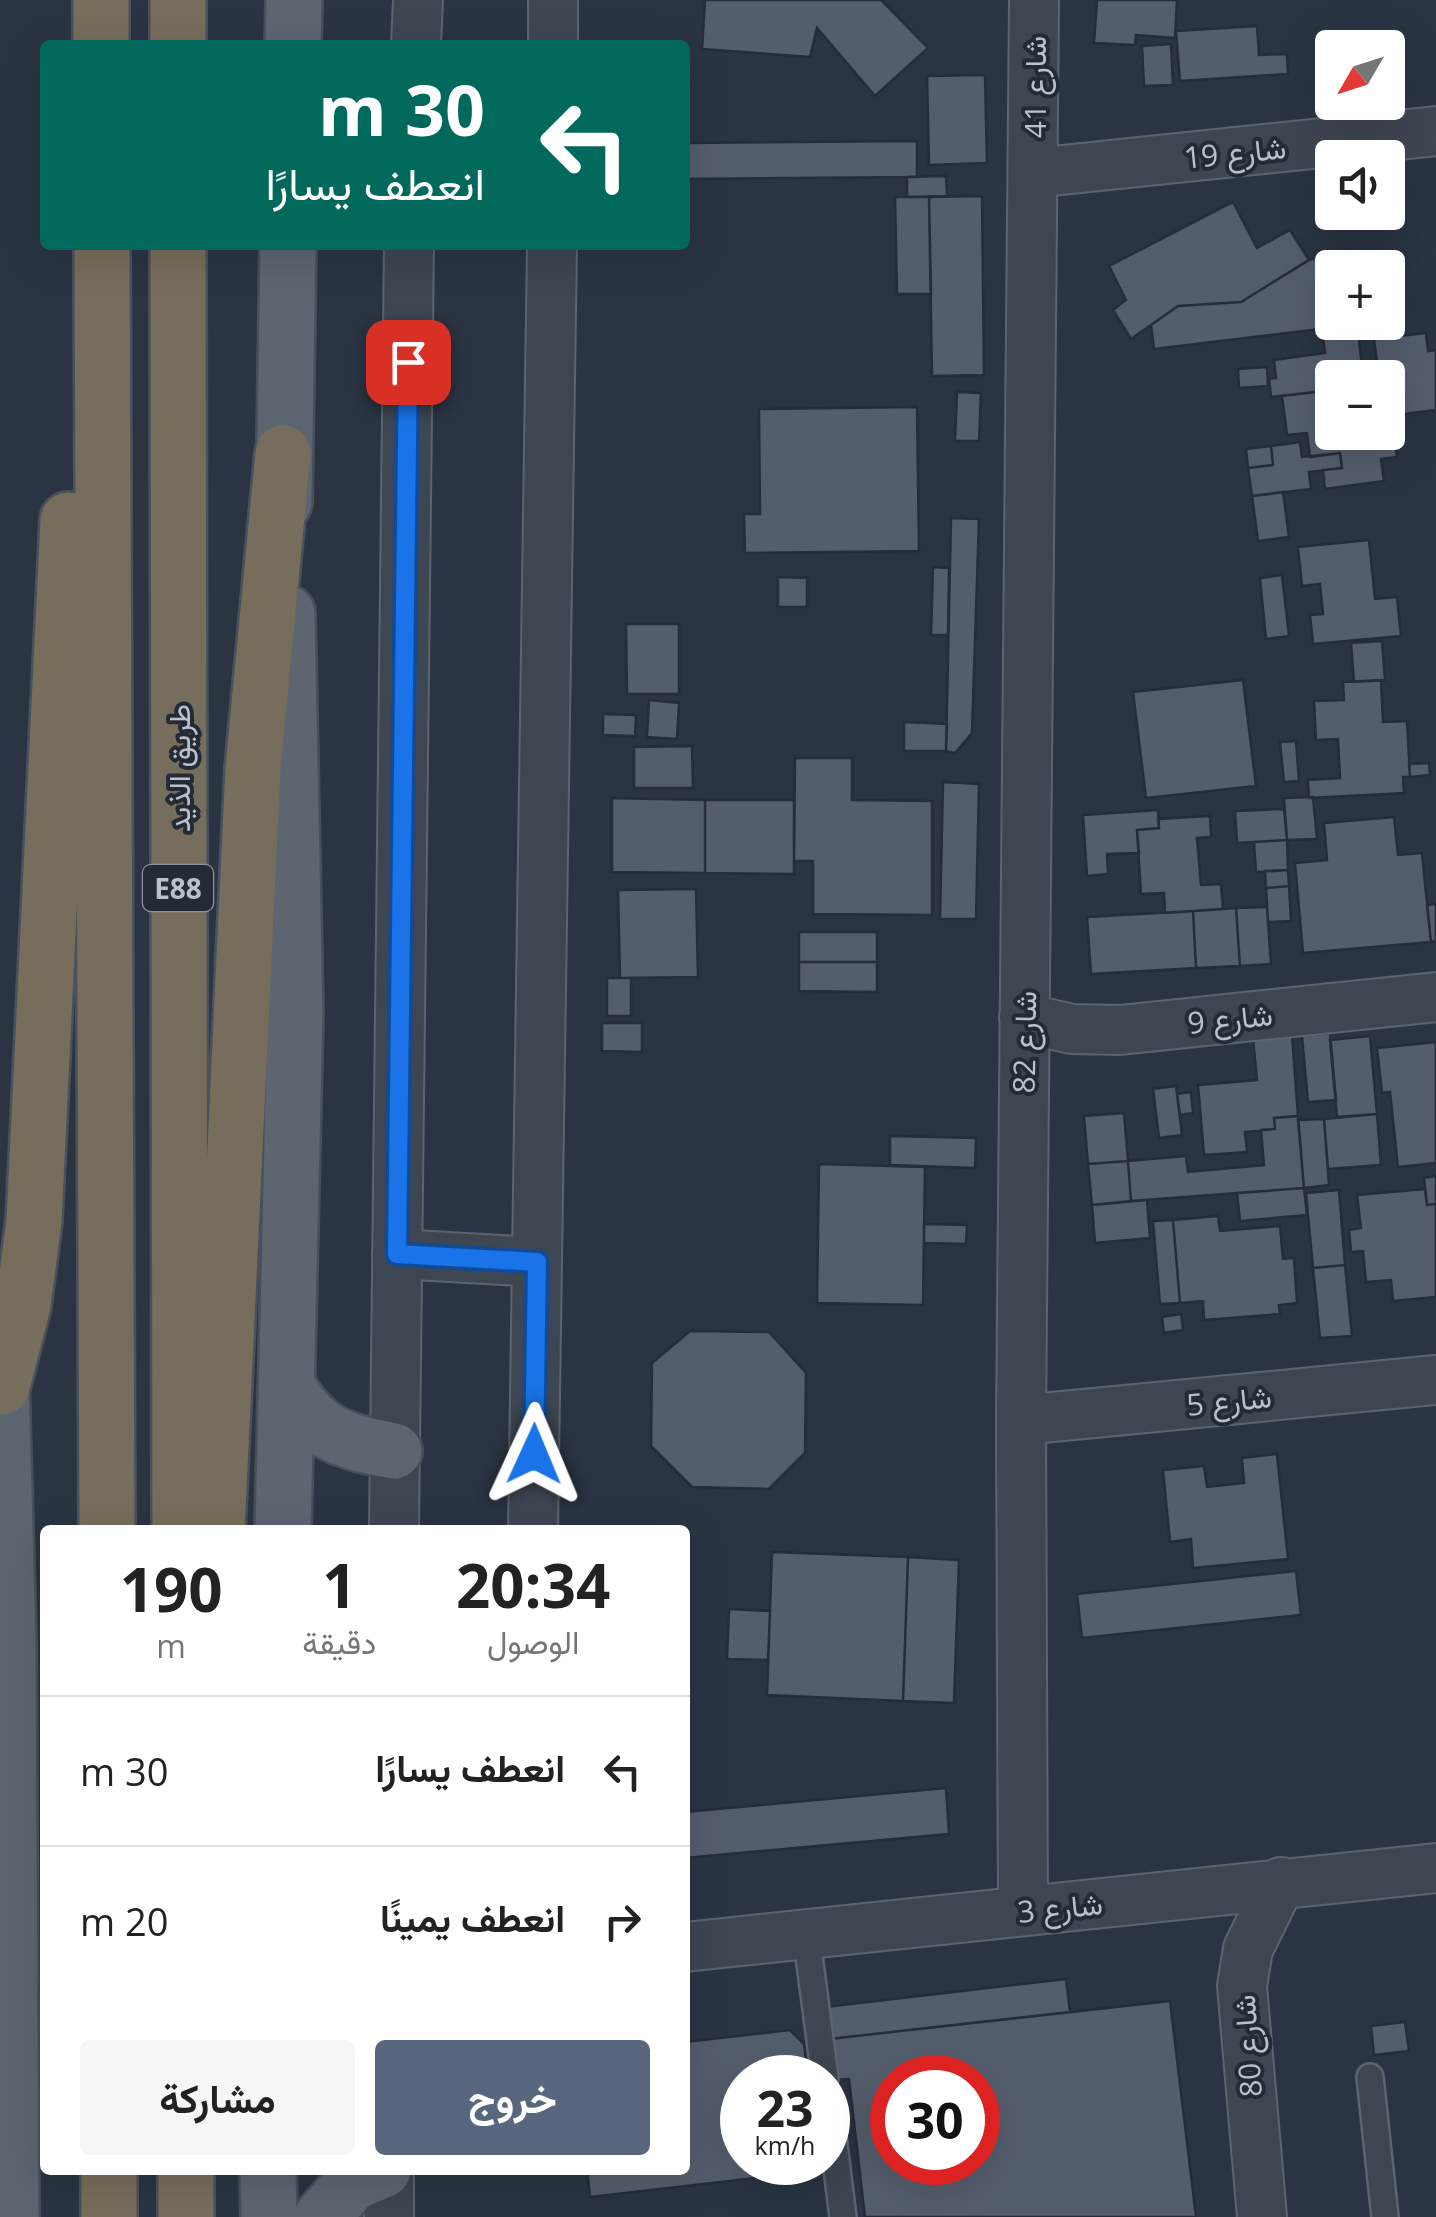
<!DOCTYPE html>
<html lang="ar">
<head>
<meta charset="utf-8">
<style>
	:root { --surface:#fff; --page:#f6f6f6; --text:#222; --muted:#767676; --line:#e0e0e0; --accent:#59677e }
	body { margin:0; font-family:"Open Sans",Vazirmatn,sans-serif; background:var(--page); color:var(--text); direction:rtl; height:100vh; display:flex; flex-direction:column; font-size:38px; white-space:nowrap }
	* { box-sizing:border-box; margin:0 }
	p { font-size:32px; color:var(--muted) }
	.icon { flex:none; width:55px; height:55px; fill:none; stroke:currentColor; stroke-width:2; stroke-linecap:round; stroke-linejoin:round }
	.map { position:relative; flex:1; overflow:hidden; direction:ltr }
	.drawer { position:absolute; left:40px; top:1525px; width:650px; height:650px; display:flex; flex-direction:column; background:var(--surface); border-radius:10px; box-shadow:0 10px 40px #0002; direction:rtl }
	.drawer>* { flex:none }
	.guide { position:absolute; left:40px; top:40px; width:650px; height:210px; border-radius:10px; box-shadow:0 10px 40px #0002; direction:rtl; background:#00695c; color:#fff; overflow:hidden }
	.needle { width:65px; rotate:231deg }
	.tools { position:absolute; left:1315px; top:30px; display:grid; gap:20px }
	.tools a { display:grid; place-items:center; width:90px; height:90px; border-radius:10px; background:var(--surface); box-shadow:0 10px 40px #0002; font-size:50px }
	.speed { position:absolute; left:720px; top:2055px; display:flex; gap:20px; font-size:50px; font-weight:700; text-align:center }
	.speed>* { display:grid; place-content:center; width:130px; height:130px; border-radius:50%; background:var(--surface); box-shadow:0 10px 40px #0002; line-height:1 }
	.speed small { font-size:25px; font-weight:400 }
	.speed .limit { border:15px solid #d22; background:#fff; color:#111 }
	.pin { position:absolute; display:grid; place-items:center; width:85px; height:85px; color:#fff; margin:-42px; border-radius:20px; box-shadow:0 5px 15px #0006 }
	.me { position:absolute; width:110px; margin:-55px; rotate:1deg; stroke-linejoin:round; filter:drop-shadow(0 0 8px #0008) }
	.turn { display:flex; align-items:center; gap:35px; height:210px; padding:0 40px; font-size:45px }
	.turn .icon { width:130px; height:130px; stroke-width:2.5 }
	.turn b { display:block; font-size:70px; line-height:85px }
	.eta { display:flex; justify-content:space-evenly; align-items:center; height:170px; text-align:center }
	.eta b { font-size:60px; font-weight:700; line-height:70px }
	.action { display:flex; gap:20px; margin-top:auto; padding:20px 40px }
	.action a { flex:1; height:115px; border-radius:10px; background:var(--accent); color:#fff; font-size:40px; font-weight:700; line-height:115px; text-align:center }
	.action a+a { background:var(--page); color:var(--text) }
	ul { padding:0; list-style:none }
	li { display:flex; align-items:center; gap:30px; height:150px; padding:0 40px; border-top:2px solid var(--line) }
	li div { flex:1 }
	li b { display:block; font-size:38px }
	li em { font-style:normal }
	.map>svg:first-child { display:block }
	.building { fill:#545d6c; stroke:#252d39; stroke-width:2.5; fill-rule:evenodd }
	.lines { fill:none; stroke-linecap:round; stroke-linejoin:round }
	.service-casing { stroke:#5c646f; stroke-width:30 }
	.minor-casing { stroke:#5c646f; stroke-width:52 }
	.primary-casing { stroke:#484f5b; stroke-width:60 }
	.motorway-casing { stroke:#49515c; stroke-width:60 }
	.service { stroke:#3e4652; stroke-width:25 }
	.minor { stroke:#3e4652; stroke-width:48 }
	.primary { stroke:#5d6571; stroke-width:55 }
	.motorway { stroke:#776d5c; stroke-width:55 }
	.route-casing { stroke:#114b97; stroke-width:25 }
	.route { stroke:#1a73e8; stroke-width:18 }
	.labels { text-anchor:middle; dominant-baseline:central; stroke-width:8; stroke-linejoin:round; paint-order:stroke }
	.shield { fill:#232b37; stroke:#8d949f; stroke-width:2.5 }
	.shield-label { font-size:28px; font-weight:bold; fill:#bbc1cb }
	.street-label { font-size:30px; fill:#bbc1cb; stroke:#232b37 }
</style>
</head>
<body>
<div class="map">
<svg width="1436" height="2217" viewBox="0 0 1436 2217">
	<rect width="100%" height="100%" fill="#2a3442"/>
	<path class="building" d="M705 0H881L928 48 875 96 817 28 810 57 702 49Z
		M1097 0H1177L1175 38 1136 35 1135 45 1094 43Z
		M1257 26 1259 55 1287 54 1288 74 1180 81 1176 31Z
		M1171 44 1173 85 1144 86 1142 46Z
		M985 75 987 163 929 165 927 76Z
		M917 141V177L685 179V143Z
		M946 176 947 196 907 197V177Z
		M982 196 984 375 932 376 929 197Z
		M895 197H929L931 294H897Z
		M1233 202 1257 248 1290 230 1309 260 1241 302 1178 306 1131 339 1113 310 1126 300 1109 266Z
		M1349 249 1352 268H1332V322L1362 324 1154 349 1151 325 1178 306 1241 302 1309 260Z
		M1358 332 1362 366 1348 368 1349 378H1332V390L1271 397 1269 379 1276 378 1274 360 1325 353 1323 337Z
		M1426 333 1428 351 1436 350V410L1388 416V378H1379L1374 339Z
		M1267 367 1268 386 1239 388 1238 369Z
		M1332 390V432H1388L1391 415 1397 457 1381 459 1384 481 1325 489 1323 470 1342 468 1340 453 1310 457 1307 433 1287 435 1282 396Z
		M957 392 981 393 979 441H955Z
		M917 407 919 551 745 553 744 514H760L759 409Z
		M1300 442 1302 457 1340 453 1342 468 1309 472 1311 489 1252 496 1248 468 1273 465 1271 446Z
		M1271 446 1273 465 1248 468 1246 449Z
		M1283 492 1289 537 1258 541 1252 496Z
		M951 518 979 519 972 733 955 753 946 751Z
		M1369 540 1375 599 1397 597 1401 636 1313 644 1310 615 1323 614 1320 584 1302 586 1298 547Z
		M933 567 949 568 948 635H931Z
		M1282 575 1289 636 1266 639 1260 578Z
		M778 577 807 578V607H778Z
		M626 624H679V694H627Z
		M1382 641 1385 680 1354 682 1351 643Z
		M1243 680 1256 786 1146 798 1133 692Z
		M1381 680 1383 722 1407 721 1410 777H1403L1404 793 1309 798 1308 780 1340 778 1338 739 1316 740 1314 701 1344 700 1343 682Z
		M649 700 679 703 677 739 647 737Z
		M603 714 636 715 635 736 603 735Z
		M904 722 947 724 946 751H904Z
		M1296 741 1299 781 1284 782 1280 742Z
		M692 746 693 788H634V747Z
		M795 758H852V800L932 801V915L813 914V861H794Z
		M1429 763 1430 775 1410 777 1409 764Z
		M943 782 979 784 976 919H940Z
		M1313 797 1317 839 1287 840 1284 798Z
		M612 798 705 800V873L612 872Z
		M705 800H794V874L705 873Z
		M1284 809 1287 840 1237 843 1235 811Z
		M1158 810 1159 828 1137 830 1139 853 1107 854 1108 874 1087 876 1083 815Z
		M1210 816 1211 837 1197 838 1201 885 1221 884 1223 909 1165 913 1164 893 1141 894 1137 830 1159 828 1158 819Z
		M1394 817 1398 855 1422 853 1431 942 1303 953 1295 863 1327 860 1324 823Z
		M1287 840 1288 870 1256 872 1254 842Z
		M1288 870 1289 886 1266 888 1265 871Z
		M1289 886 1291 921 1268 922 1266 888Z
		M696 889 698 977 620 978 618 890Z
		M1436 904V941L1431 942 1427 905Z
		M1267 907 1271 964 1240 966 1236 908Z
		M1236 908 1240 966 1196 968 1193 911Z
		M1193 911 1196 968 1091 974 1087 917Z
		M799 932H877V962H799Z
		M799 962H877V992L799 991Z
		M607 978H631V1016H607Z
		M602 1023H642V1052L602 1051Z
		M1330 1033 1336 1100 1308 1102 1302 1036Z
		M1292 1035 1298 1116 1274 1118 1275 1129 1245 1132 1247 1152 1204 1155 1198 1085 1257 1080 1253 1038Z
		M1370 1036 1377 1114 1337 1117 1330 1040Z
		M1436 1042V1163L1398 1167 1390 1092 1382 1093 1377 1048Z
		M1176 1086 1182 1135 1159 1138 1153 1089Z
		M1191 1092 1193 1113 1180 1115 1177 1094Z
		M1124 1113 1128 1161 1088 1164 1084 1116Z
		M1377 1114 1381 1165 1328 1169 1324 1119Z
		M1298 1116 1304 1188 1131 1201 1128 1161 1186 1156 1188 1172 1264 1165 1261 1130 1275 1129 1274 1118Z
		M1324 1119 1329 1185 1304 1188 1298 1120Z
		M890 1136 976 1138 975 1168 890 1165Z
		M1128 1161 1131 1201 1092 1205 1088 1164Z
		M819 1164 925 1167 923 1305 817 1303Z
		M1436 1176V1204L1427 1205 1424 1178Z
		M1304 1188 1307 1215 1240 1221 1237 1193Z
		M1425 1189 1427 1205 1436 1204V1297L1393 1301 1391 1280 1366 1282 1363 1251 1351 1252 1349 1230 1361 1228 1357 1195Z
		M1339 1190 1345 1265 1313 1268 1306 1193Z
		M1147 1200 1150 1238 1095 1243 1092 1205Z
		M1218 1216 1220 1231 1280 1226 1283 1259 1294 1258 1297 1303 1279 1305 1280 1314 1204 1320 1203 1301 1180 1303 1173 1220Z
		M1173 1220 1180 1303 1160 1304 1153 1221Z
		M924 1224 967 1225 966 1244 924 1243Z
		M1345 1265 1352 1336 1320 1338 1313 1268Z
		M1181 1314 1183 1330 1164 1333 1162 1317Z
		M690 1331 769 1332 806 1373 805 1453 769 1489 692 1487 651 1446 652 1363Z
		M1277 1454 1288 1559 1193 1568 1191 1539 1170 1542 1163 1470 1204 1466 1207 1487 1244 1483 1242 1458Z
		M772 1552 908 1557 903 1701 767 1695Z
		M908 1557 959 1560 954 1703 903 1701Z
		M1296 1571 1301 1615 1082 1638 1077 1594Z
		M729 1609 770 1611 768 1660 727 1659Z
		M946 1788 949 1834 685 1858V1812Z
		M1066 1979 1070 2012 829 2039 825 2007Z
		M1170 2001 1196 2217H865L849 2079 834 2080 829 2039ZM892 2078H978V2162H892Z
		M1405 2022 1409 2051 1374 2055 1371 2026Z
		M790 2030 804 2044 808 2078H742V2162H815L807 2172 590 2197 587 2170H685V2042Z"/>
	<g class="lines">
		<g class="service-casing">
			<path id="service" d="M806 1933 825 2078
				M1370 2077 1385 2217
				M828 2096 843 2217"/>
		</g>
		<g class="minor-casing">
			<path id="minor" d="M416 45 418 0
				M553 45V0
				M1033 173 1436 131
				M1024 1018 1072 1029 1120 1030 1436 997
				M397 1254 537 1262
				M1021 1420 1436 1380
				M394 1530 409 245
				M533 1530 552 245
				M1023 1911 1021 1420 1034 0
				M685 1947 1436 1868
				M389 2217V2170
				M1262 2217 1242 1986 1248 1949 1281 1882"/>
		</g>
		<g class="primary-casing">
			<path id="primary" d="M293 45 294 0
				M284 502 288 245
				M0 1343 8 1639 11 2217
				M287 1386C316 1434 341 1441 394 1451
				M283 1530 295 1013 287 613
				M268 2170 269 2217
				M322 2217 352 2183 383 2170"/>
		</g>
		<g class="motorway-casing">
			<path id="motorway" d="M101 0V45
				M178 0V45
				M102 245 107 1530
				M178 245 180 1530
				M2 1387 23 1305 34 1221 68 520
				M217 1530 253 768 283 453
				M109 2170V2217
				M186 2170V2217"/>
		</g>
		<use href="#service" class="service"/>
		<use href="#minor" class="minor"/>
		<use href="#primary" class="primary"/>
		<use href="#motorway" class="motorway"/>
	</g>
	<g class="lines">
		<g class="route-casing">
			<path id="route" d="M408 362 397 1254 537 1262 534 1454"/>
		</g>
		<use href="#route" class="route"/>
	</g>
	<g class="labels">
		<rect class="shield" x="143" y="865" width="70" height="46" rx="8"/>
		<g class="shield-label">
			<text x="178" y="888">E88</text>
		</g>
		<g class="street-label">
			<text transform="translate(1034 87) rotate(-90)">شارع 41</text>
			<text transform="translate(1235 152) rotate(-6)">شارع 19</text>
			<text transform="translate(178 768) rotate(-90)">طريق الذيد</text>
			<text transform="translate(1230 1018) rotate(-6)">شارع 9</text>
			<text transform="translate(1024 1042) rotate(-89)">شارع 82</text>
			<text transform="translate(1229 1400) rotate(-6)">شارع 5</text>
			<text transform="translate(1060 1907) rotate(-6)">شارع 3</text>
			<text transform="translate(1247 2046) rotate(-94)">شارع 80</text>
		</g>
	</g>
</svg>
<div class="tools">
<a><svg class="needle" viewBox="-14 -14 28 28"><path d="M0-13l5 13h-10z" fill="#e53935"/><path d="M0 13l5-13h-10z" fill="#767676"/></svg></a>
<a><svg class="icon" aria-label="sound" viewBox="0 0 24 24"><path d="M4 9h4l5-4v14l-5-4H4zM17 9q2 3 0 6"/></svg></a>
<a>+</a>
<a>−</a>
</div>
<div class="speed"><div>23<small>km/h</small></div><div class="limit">30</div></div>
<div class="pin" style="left:408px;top:362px;background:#d93025"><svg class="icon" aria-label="arrive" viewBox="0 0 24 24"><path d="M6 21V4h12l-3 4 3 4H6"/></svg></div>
<svg class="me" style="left:534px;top:1454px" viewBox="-20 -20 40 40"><path d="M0-17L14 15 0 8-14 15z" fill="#1a73e8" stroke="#fff" stroke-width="4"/></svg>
<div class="guide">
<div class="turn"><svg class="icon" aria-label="left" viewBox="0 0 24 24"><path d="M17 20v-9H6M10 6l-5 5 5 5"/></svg><div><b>30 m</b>انعطف يسارًا</div></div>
</div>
<section class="drawer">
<div class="eta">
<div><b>20:34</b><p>الوصول</p></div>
<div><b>1</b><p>دقيقة</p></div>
<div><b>190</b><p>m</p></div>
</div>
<ul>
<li><svg class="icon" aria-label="left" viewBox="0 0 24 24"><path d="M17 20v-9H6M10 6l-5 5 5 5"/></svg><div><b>انعطف يسارًا</b></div><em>30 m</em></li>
<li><svg class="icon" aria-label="right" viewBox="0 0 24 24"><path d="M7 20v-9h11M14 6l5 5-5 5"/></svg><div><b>انعطف يمينًا</b></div><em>20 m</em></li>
</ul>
<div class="action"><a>خروج</a><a>مشاركة</a></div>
</section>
</div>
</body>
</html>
